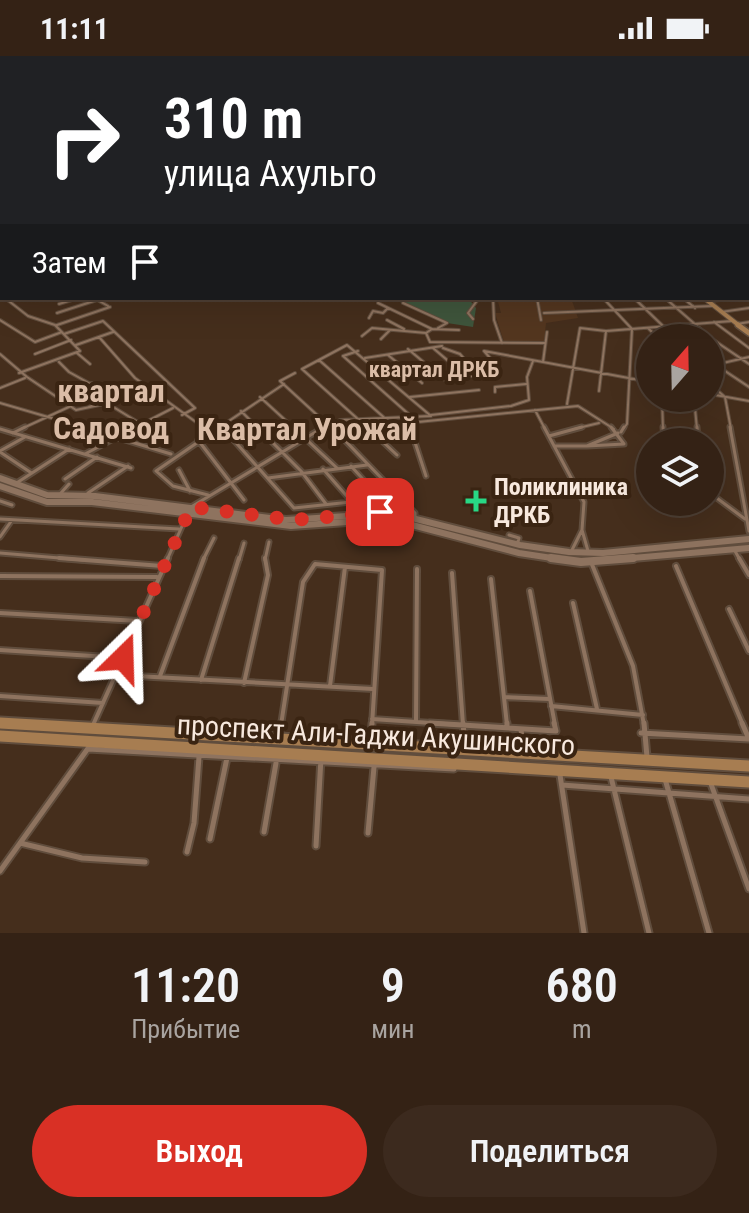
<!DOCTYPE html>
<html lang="ru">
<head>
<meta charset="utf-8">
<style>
	:root { --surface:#342215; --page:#3c2a1e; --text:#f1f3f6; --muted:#a9a4a0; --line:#4e3f34; --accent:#d93025 }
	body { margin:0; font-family:"Roboto Condensed",sans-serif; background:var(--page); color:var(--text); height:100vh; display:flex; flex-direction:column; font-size:30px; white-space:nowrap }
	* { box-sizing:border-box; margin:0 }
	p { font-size:26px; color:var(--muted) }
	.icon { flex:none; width:44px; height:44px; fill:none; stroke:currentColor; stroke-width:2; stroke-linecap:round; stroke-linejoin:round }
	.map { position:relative; height:877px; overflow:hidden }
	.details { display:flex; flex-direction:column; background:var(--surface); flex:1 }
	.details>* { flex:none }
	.hud { position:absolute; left:0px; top:0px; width:750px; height:244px; box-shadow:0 8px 32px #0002,0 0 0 2px var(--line); background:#202124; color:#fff; overflow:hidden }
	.needle { width:52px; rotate:20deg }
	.buttons { position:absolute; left:636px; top:268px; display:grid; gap:16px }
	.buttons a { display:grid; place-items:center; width:88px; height:88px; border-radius:50%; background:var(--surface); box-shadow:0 8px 32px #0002,0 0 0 2px var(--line); font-size:40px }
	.pin { position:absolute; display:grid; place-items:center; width:68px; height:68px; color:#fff; margin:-34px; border-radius:16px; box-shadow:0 4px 12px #0006 }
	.me { position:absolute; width:88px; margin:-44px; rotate:22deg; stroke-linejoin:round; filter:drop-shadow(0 0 6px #0008) }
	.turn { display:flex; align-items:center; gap:28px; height:168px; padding:0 32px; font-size:36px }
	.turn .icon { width:104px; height:104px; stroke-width:2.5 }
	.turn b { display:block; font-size:56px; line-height:68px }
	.then { display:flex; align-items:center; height:76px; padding:0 32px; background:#0003; gap:16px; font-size:30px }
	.eta { display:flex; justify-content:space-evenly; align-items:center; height:136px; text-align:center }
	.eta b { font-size:48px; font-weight:600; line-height:56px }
	.action { display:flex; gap:16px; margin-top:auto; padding:16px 32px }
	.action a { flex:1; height:92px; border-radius:48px; background:var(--accent); color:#fff; font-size:32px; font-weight:600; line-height:92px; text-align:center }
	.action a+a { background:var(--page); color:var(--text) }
	.status { display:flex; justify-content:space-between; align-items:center; height:56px; padding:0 40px; background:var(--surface); direction:ltr }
	.status svg { height:22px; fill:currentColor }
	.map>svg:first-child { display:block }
	.built { fill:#53361f }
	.green { fill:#3f553c }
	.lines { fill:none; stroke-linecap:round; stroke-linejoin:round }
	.canal-far1 { stroke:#439696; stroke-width:2 }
	.canal { stroke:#439696; stroke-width:4 }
	.minor-far3-casing { stroke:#604d3d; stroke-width:4 }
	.minor-far2-casing { stroke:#604d3d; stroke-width:7 }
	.minor-far1-casing { stroke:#604d3d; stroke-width:8 }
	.minor-casing { stroke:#604d3d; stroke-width:9 }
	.secondary-far1-casing { stroke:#604d3d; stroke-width:10 }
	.secondary-casing { stroke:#604d3d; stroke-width:12 }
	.primary-far3-casing { stroke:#604d3d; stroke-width:6 }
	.primary-far2-casing { stroke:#604d3d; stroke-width:8 }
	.primary-far1-casing { stroke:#604d3d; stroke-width:13 }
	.primary-casing { stroke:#604d3d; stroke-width:15 }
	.minor-far3 { stroke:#8e735f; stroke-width:2 }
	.minor-far2 { stroke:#8e735f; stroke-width:3 }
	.minor-far1 { stroke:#8e735f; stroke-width:4 }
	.minor { stroke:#8e735f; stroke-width:5 }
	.secondary-far1 { stroke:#8e735f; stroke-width:6 }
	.secondary { stroke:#8e735f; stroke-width:8 }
	.primary-far3 { stroke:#a77d51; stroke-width:4 }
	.primary-far2 { stroke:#a77d51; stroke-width:5 }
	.primary-far1 { stroke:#a77d51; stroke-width:9 }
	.primary { stroke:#a77d51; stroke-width:11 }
	.route { stroke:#d93025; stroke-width:14; stroke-dasharray:0 25.2 }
	.poi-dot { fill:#28d885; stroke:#3a2412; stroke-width:3 }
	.labels { text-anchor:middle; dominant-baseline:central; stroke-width:8; stroke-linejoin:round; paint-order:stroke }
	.far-neighbourhood-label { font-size:22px; font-weight:bold; fill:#dbbda7; stroke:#3a2412 }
	.poi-label { font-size:24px; font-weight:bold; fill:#f8e9de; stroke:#3a2412; text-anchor:start }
	.near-street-label { font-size:28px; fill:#f8e9de; stroke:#3a2412 }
	.district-label { font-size:32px; font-weight:bold; fill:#dbbda7; stroke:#3a2412 }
</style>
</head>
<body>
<div class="status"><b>11:11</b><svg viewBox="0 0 49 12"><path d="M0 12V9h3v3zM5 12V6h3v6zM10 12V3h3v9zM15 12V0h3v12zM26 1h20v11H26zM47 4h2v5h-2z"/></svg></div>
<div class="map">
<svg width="749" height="877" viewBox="0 0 749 877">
	<rect width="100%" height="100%" fill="#452e1c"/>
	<path class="built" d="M497 242H571L578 262 546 267 544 286H504L495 257H501Z"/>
	<path class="green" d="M391 242H468L476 252 473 271 447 267Z"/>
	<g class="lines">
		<path class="canal-far1" d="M338 242 351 244"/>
		<path class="canal" d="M75 443 98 444
			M440 472 526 495 587 502
			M632 499 749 487"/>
		<g class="minor-far3-casing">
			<path id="minor-far3" d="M5 242 28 260 55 269 80 295 19 317
				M94 242 108 250
				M493 242 494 264 502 287
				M537 242 541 264
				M603 242 632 273 627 368 623 373
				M634 242 663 270
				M665 242 712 283 749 308
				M683 242 695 252
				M49 243 53 242
				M708 245 743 242
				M378 247 432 273
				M403 247 447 267 438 272
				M59 248 78 242
				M721 256 749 252
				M57 257 100 243
				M544 257 712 250
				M369 262 373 255 383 257 388 252
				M473 263 468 257 479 242
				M0 264 35 286 62 276
				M387 264 404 273
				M714 266 749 292
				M737 268 749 266
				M57 269 110 251
				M667 270 682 282
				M648 272 658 282
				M459 274 432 273 426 277 430 286 545 287
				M64 278 103 265 195 352 182 359
				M362 280 372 272 426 277
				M99 281 135 322 200 369
				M381 283 390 274
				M76 289 113 276
				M433 292 466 320
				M408 293 445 324 478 319 460 298 443 292
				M77 297 90 308
				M0 298 27 321 76 354 118 345
				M35 298 71 284
				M388 299 422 327
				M343 300 413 362
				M343 300 358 295
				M365 302 442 290
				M319 304 388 365
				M710 305 749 331
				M59 306 69 316 105 336
				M543 306 547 276
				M497 310 484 295 650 326
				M710 310 749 301
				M295 317 280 325 328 369
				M710 328 725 341 731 373
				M0 332 25 322
				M599 335 606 275
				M495 336V331L526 328
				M710 338 749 345
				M260 341 295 373
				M410 341 479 334
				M662 342 663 373
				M694 342 697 373
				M0 347 89 373
				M567 348 580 272 606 275 732 265
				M110 349 141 368
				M89 351 95 349 86 330 92 327
				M535 354 545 373
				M241 355 259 373
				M431 359 511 350 529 344 527 321 533 305
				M153 363 162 369
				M329 368 334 373
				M220 369 224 373
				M21 373 71 350
				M132 373 173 352
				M217 373 284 328
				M321 373 340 364 431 360
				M369 373 302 313 347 289 431 360
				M410 373 408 367 578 350 614 373
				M574 373 599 367"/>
		</g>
		<g class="minor-far2-casing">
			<path id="minor-far2" d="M82 371 171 398
				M222 371 294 452 398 441
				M257 371 301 415 326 448
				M293 371 337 412
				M332 371 415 457V462
				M367 371 397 399
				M410 371 426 420
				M544 371 584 446 582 474 588 495
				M663 371 664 386
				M697 371 698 386
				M730 371 749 475
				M0 373 131 412
				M621 376 624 371
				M13 377 25 371
				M549 380 582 371
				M198 384 244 444
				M554 390H587L618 377
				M587 390 624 388 611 371
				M0 395 25 381
				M0 396 30 416
				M85 398 136 371
				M351 410 381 443
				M323 413 352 446
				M179 414 190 435
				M268 422 367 409
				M65 423 97 401
				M15 428 69 393
				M61 437 69 428
				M88 437 128 410
				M710 437 745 463
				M208 439 173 430 156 415 220 371
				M0 445 12 449
				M191 451 324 371
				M0 463 179 473
				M509 479 519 482 517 489
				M0 481 12 464
				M572 494 582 474
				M735 495 740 504
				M0 497 83 504
				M167 504 187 459
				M203 504 214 482
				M239 504 244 487
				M265 504 269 486"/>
		</g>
		<g class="minor-far1-casing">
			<path id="minor-far1" d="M59 502 162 510
				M739 502 749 519
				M591 506 633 610 644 669
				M676 510 743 669
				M452 517 463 669
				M0 520 157 521
				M491 523 507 669
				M530 535 555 669
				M573 547 597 653
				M729 553 749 595
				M0 557 138 565
				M0 594 123 602
				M117 619 373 633
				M160 620 204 502
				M201 624 239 502
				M244 627 268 519 265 502
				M330 630 345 511
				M0 640 103 647
				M505 641 549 643
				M551 650 643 659
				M372 663 461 669
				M416 665 417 513
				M93 669 168 502
				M281 669 303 526 315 508 382 514 372 669"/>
		</g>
		<g class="minor-casing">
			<path id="minor" d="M430 667 556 675 554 667
				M463 667 465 689
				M507 667V670
				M644 667 647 701
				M742 667 749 683
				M521 674 524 694
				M641 677 749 683
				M279 680 281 667
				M371 684 372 667
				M88 693 454 713
				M560 719 584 877
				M611 721 649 877
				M665 723 709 877
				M711 728 749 833
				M562 729 749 743
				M264 776 276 707
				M368 777 374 711
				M210 783 228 697
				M20 787 82 802 145 806
				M316 790 321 702
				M187 796 194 767 199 701
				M0 815 89 691"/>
		</g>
		<g class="secondary-far1-casing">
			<path id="secondary-far1" d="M0 422 47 439 95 440 286 464 392 457 520 489 569 496 603 497 749 483
				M0 430 47 446H92L291 470 389 463 519 497 565 504
				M609 504 749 492"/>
		</g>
		<g class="secondary-casing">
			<path id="secondary" d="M551 502 581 506 633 502"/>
		</g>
		<g class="primary-far3-casing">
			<path id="primary-far3" d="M704 242 741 271"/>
		</g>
		<g class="primary-far2-casing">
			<path id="primary-far2" d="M738 269 749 277"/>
		</g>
		<g class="primary-far1-casing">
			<path id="primary-far1" d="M0 667 31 669"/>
		</g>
		<g class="primary-casing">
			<path id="primary" d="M0 667 749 710
				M0 680 749 726"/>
		</g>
		<use href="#minor-far3" class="minor-far3"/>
		<use href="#minor-far2" class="minor-far2"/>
		<use href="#minor-far1" class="minor-far1"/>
		<use href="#minor" class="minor"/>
		<use href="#secondary-far1" class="secondary-far1"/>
		<use href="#secondary" class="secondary"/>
		<use href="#primary-far3" class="primary-far3"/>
		<use href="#primary-far2" class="primary-far2"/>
		<use href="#primary-far1" class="primary-far1"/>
		<use href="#primary" class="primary"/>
	</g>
	<linearGradient id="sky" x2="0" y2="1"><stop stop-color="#26190f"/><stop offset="0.51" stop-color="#564c4b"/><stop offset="1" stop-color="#564c4b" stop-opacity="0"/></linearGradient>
	<rect width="749" height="247" fill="url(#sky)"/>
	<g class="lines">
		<path class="route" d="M123 602 191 451 294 464 380 456"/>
	</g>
	<path class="poi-dot" d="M472 433h8v8h8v8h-8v8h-8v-8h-8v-8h8z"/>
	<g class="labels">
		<g class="far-neighbourhood-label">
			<text x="434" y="313">квартал ДРКБ</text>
		</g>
		<g class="poi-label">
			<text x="494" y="431">Поликлиника<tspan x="494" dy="28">ДРКБ</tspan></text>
		</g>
		<g class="near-street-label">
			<text transform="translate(376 679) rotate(3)">проспект Али-Гаджи Акушинского</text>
		</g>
		<g class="district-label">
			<text x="111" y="335">квартал<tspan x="111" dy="37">Садовод</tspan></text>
			<text x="307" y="373">Квартал Урожай</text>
		</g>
	</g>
</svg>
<div class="buttons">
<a><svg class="needle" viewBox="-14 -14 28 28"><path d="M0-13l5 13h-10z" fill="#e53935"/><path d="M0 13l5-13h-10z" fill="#a9a4a0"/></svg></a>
<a><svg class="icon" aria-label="layers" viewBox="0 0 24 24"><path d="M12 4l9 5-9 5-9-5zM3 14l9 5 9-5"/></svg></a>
</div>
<div class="pin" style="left:380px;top:456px;background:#d93025"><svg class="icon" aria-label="arrive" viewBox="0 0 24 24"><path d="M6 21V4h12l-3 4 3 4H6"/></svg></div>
<svg class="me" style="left:123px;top:602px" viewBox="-20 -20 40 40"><path d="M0-17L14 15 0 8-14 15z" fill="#d93025" stroke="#fff" stroke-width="4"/></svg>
<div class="hud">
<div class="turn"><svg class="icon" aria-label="right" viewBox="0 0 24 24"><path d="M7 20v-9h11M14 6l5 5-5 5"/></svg><div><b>310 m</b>улица Ахульго</div></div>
<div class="then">Затем<svg class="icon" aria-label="arrive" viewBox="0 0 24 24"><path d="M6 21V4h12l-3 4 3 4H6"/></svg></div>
</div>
</div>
<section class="details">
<div class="eta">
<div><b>11:20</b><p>Прибытие</p></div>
<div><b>9</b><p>мин</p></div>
<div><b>680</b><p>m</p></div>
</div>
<div class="action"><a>Выход</a><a>Поделиться</a></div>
</section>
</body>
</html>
